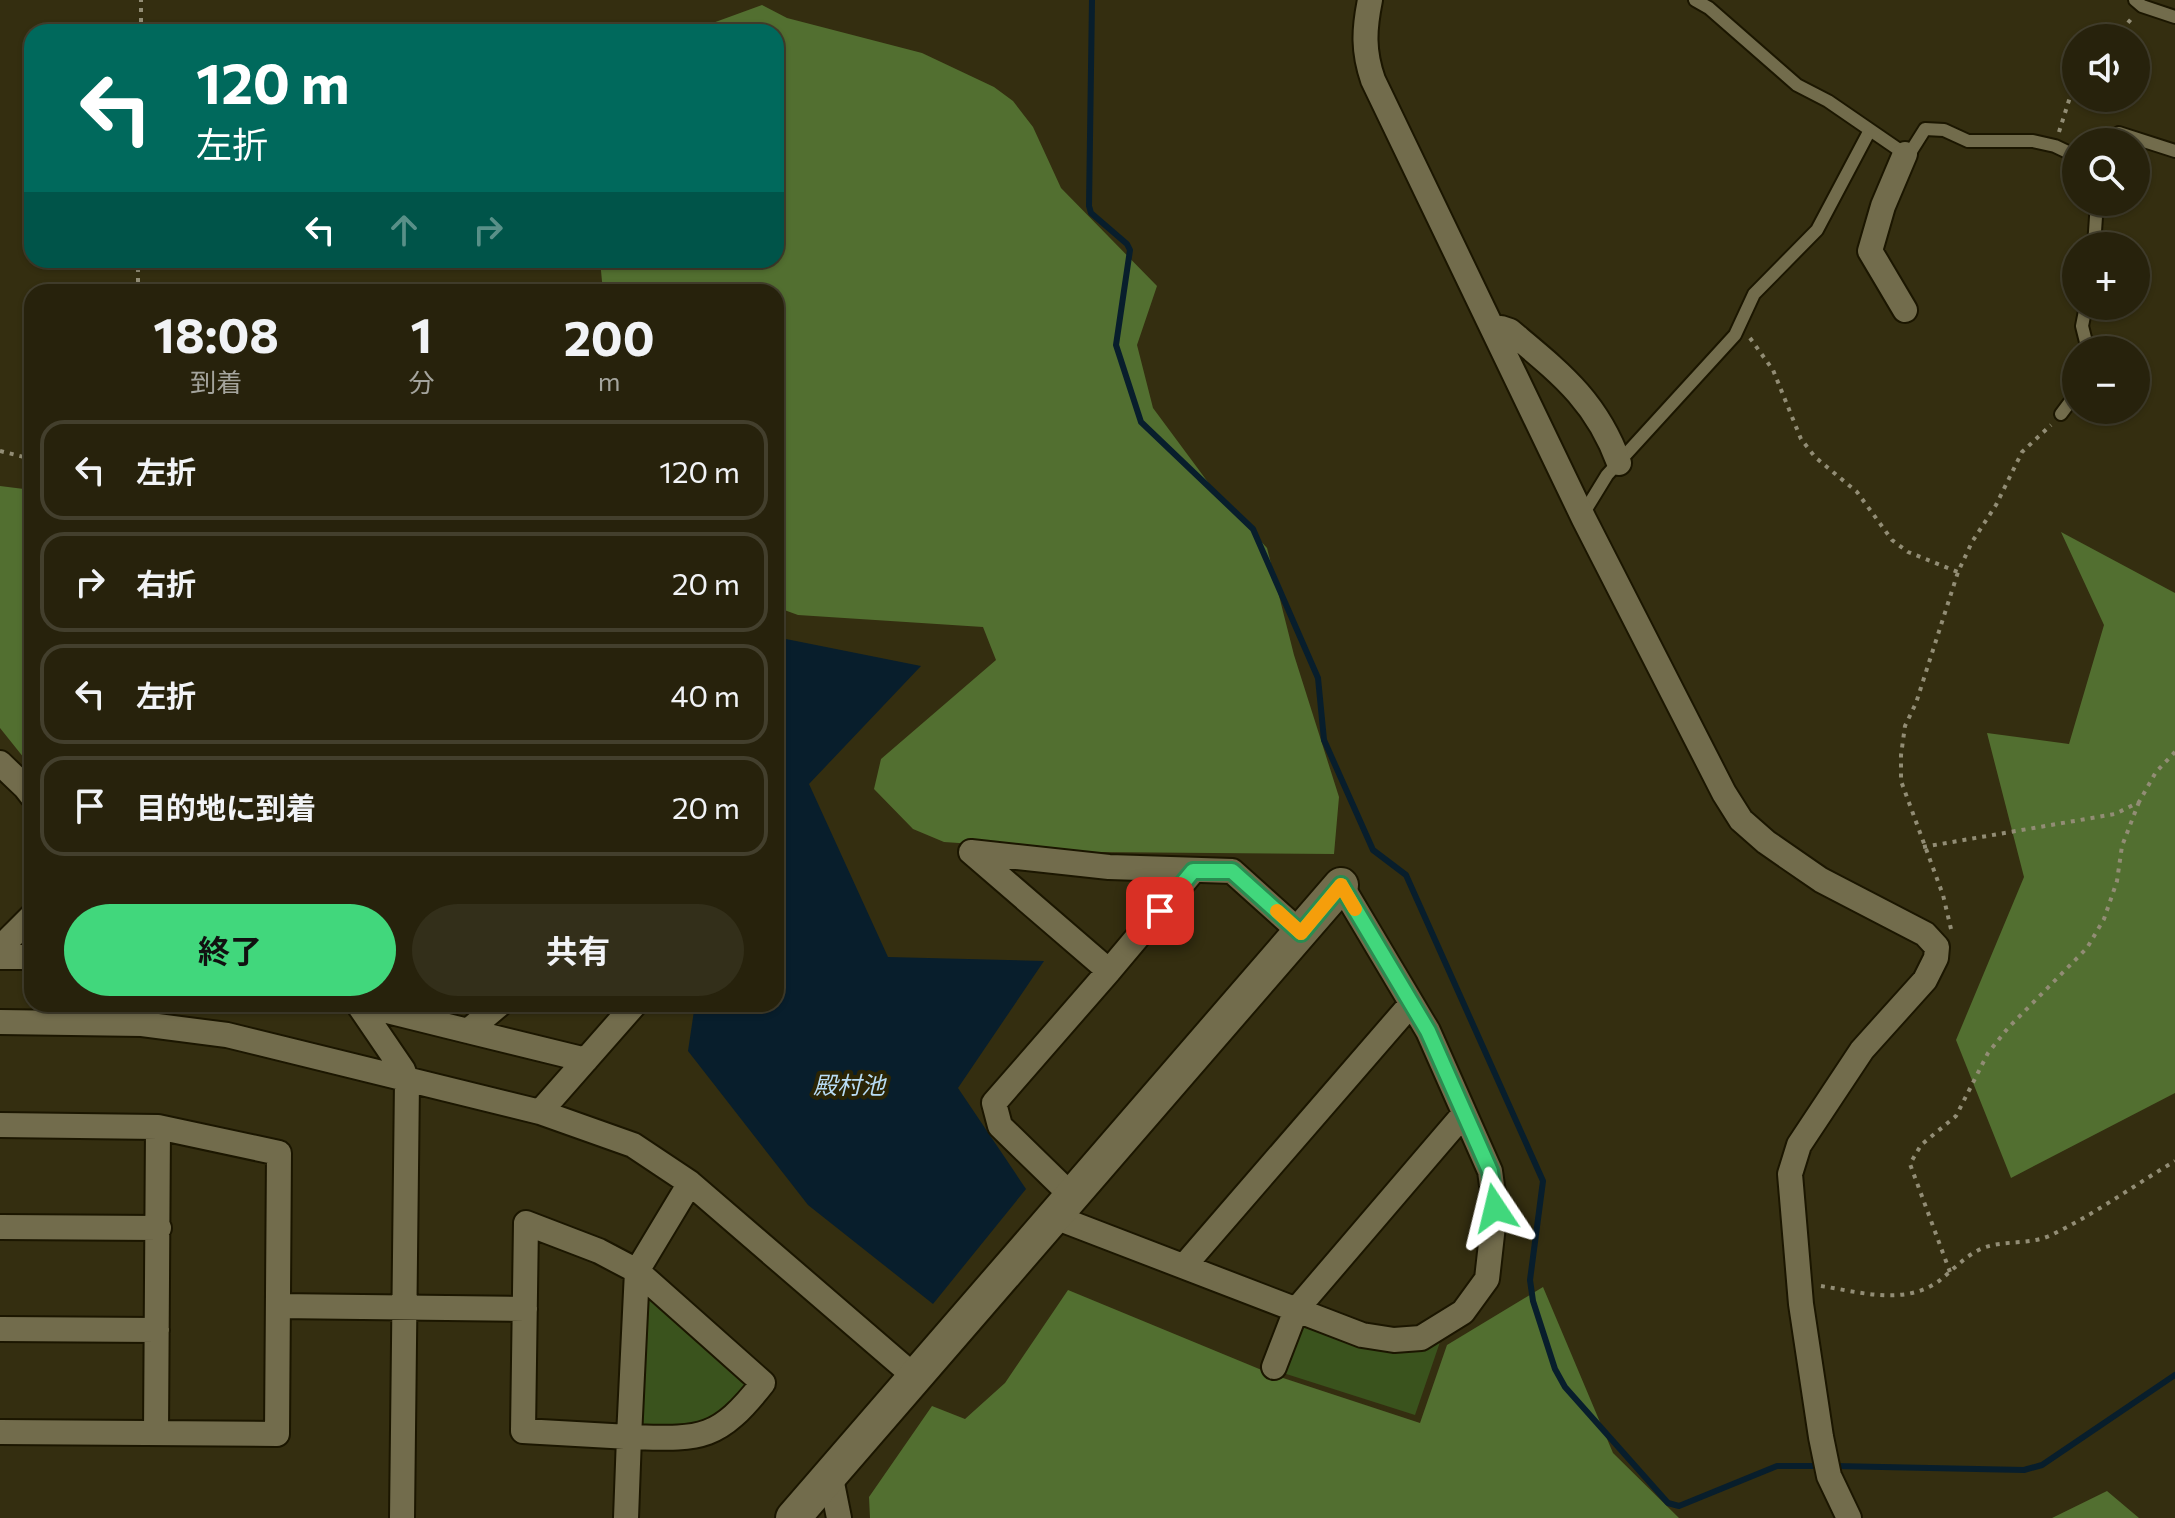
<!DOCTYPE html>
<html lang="ja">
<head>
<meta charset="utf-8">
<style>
	:root { --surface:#27220c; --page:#332f1a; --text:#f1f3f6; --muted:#a4a49d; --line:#433f2d; --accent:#41d77c }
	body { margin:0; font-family:Commissioner,"Noto Sans JP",sans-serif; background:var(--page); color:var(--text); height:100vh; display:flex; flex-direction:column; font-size:30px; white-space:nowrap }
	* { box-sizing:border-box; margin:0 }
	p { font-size:26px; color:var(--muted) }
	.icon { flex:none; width:44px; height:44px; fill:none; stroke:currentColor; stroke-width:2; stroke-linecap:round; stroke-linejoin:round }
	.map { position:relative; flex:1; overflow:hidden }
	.side { position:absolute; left:24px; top:284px; width:760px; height:728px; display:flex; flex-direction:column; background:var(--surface); border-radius:24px; box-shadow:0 2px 6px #0004,0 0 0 2px var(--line) }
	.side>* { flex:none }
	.hud { position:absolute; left:24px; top:24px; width:760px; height:244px; border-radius:24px; box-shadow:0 2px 6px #0004,0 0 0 2px var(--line); background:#00695c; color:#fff; overflow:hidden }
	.controls { position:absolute; left:2062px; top:24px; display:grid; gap:16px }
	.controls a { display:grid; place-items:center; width:88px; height:88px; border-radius:50%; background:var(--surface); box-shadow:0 2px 6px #0004,0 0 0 2px var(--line); font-size:40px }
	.pin { position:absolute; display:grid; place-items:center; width:68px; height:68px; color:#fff; margin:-34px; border-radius:16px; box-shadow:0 4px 12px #0006 }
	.me { position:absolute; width:88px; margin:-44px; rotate:350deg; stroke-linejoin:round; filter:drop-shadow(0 0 6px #0008) }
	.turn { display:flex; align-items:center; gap:28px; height:168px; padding:0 40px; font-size:36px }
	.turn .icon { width:104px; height:104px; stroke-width:2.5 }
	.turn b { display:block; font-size:56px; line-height:68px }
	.lanes { display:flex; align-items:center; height:76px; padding:0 40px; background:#0003; justify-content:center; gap:40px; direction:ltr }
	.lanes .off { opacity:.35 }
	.eta { display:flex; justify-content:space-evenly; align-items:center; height:136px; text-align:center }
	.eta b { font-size:48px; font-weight:700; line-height:56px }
	.primary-button { display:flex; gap:16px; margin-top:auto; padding:16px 40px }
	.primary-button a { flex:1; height:92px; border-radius:48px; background:var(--accent); color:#111; font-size:32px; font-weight:700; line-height:92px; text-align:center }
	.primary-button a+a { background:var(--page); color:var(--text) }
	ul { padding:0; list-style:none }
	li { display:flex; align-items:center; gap:24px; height:100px; margin:0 16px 12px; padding:0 24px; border:4px solid var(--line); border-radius:24px }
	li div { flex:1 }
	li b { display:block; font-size:30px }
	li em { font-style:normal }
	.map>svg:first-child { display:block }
	.green { fill:#3a531d }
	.forest { fill:#526f30 }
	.water { fill:#081e2c }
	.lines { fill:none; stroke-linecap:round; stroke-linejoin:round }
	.stream { stroke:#081e2c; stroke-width:6 }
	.lane-casing { stroke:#1b1600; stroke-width:16 }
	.street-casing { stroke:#1b1600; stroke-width:28 }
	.secondary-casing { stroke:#1b1600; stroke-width:38 }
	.path { stroke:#928d75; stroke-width:4; stroke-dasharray:4 6; stroke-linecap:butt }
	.lane { stroke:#726c4c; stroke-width:12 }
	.street { stroke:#726c4c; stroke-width:24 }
	.secondary { stroke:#726c4c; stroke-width:34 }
	.route-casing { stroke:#2a8c51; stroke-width:20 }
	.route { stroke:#41d77c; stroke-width:14 }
	.slow { stroke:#f59e0b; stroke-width:14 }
	.labels { text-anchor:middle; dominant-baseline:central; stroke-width:8; stroke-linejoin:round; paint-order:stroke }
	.water-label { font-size:24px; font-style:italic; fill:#b8dcf4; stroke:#2a2405 }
</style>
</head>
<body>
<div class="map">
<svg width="2175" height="1518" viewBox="0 0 2175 1518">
	<rect width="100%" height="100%" fill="#342e10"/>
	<path class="green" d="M649 1295 746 1380 749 1387 708 1422 693 1427 645 1429 639 1424 645 1302Z
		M1303 1324 1421 1349 1440 1342 1415 1415 1280 1372Z"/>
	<path class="forest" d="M762 5 787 18 922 53 994 87 1013 101 1033 127 1061 188 1157 286 1137 345 1153 408 1213 489 1267 548 1294 655 1339 797 1334 854 1092 852 944 842 913 829 874 789 881 759 996 660 983 627 798 615 776 607V292H603L600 260H776V32H688Z
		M0 486 32 490V768L0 728Z
		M2061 532 2175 593V1093L2011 1178 1956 1040 2024 877 1987 733 2069 744 2104 625Z
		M1543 1287 1613 1453 1679 1518H870L869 1497 932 1406 965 1419 1005 1383 1068 1290 1274 1375 1420 1423 1447 1345Z
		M2107 1491 2139 1518H2052Z"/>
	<path class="water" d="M776 637 921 666 809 784 888 957 1044 961 958 1088 1026 1189 933 1304 808 1205 688 1051 695 1004H776Z"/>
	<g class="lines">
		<path class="stream" d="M1092 0 1089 206 1091 213 1127 244 1130 250 1116 345 1141 422 1253 529 1318 678 1324 740 1373 850 1406 875 1543 1181 1530 1280 1533 1301 1555 1369 1565 1387 1668 1503 1679 1506 1777 1466H1820
			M1835 1466 2024 1470 2042 1465 2175 1375"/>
		<g class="lane-casing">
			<path id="lane" d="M1695 0 1709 8 1797 85 1828 101 1908 156 1925 129 1944 130 1968 141H2033L2055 146 2076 156
				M2135 0 2142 6 2175 17
				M2113 142 2119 133 2175 151
				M2094 246 2097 202
				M2086 306 2082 326 2088 350
				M2061 414 2076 394
				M1580 510 1588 506 1607 475 1735 335 1754 294 1817 230 1870 130"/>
		</g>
		<g class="street-casing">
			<path id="street" d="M1370 0C1364 30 1363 51 1373 80L1584 519 1724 793 1741 820 1766 842 1821 880 1925 934 1937 947 1936 958 1925 980 1862 1050 1799 1145 1790 1174 1801 1304 1821 1437 1829 1476 1849 1518
				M1905 154 1883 206 1870 251 1905 310
				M1494 331 1501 328 1510 331C1560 373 1596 400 1619 463
				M0 763 25 787 32 796
				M0 948 32 916
				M0 957H32
				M1109 971 1193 871
				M358 1004 403 1070 407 1081 402 1518
				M359 1004 468 1031 500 1004
				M0 1022 142 1024 227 1035 540 1112 633 1145 690 1183 914 1376
				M468 1031 586 1060
				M540 1112 635 1004
				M0 1125 158 1127 279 1153 277 1434 0 1432
				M1073 1197 1000 1126 994 1103 1109 971 971 852 1109 867 1232 871 1301 933
				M1055 1217 1362 1335 1394 1340 1421 1338 1463 1312 1487 1279 1495 1208 1490 1171 1428 1031 1341 885
				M0 1227 159 1228
				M1184 1266 1411 1004
				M637 1271 629 1437 523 1431 526 1223 599 1251 637 1271 690 1183
				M278 1306 525 1309
				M0 1329 157 1330
				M1274 1367 1296 1310 1463 1115
				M156 1433 158 1127
				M830 1473 839 1518
				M626 1518 629 1437C700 1439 717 1442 763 1383L637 1271"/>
		</g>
		<g class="secondary-casing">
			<path id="secondary" d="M793 1518 1341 885"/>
		</g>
		<path class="path" d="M141 32V0
			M2115 38 2132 18
			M2059 132 2076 78
			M138 292V260
			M1750 338 1773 370 1801 439 1815 457 1857 492 1892 540 1908 552 1958 572
			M0 451 32 459
			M1923 847 2115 814 2139 802 2156 772 2175 752
			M1951 929 1943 895 1901 781V755L1905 726 1916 703 1958 572 1972 542 1996 505 2022 452 2051 425
			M1950 1272 1910 1164 1921 1145 1956 1116 1988 1053 2008 1028 2087 948 2104 919 2117 881 2122 846 2139 802
			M1821 1286C1860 1292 1904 1306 1939 1281 1953 1270 1966 1255 1983 1248 2004 1240 2028 1245 2049 1236 2092 1216 2133 1186 2175 1161"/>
		<use href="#lane" class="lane"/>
		<use href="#street" class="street"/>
		<use href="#secondary" class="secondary"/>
	</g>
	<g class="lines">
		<g class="route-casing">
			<path id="route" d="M1160 911 1193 871H1232L1301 933 1341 885 1428 1031 1490 1171 1495 1208"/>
		</g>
		<use href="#route" class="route"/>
		<path class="slow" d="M1277 911 1301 933 1341 885 1355 909"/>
	</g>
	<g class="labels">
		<g class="water-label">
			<text x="849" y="1084">殿村池</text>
		</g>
	</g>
</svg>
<div class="controls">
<a><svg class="icon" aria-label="sound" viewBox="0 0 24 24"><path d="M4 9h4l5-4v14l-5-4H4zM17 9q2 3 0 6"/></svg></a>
<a><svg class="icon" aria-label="search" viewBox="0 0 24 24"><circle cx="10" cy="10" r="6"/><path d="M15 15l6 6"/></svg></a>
<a>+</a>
<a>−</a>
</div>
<div class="pin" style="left:1160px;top:911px;background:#d93025"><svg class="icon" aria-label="arrive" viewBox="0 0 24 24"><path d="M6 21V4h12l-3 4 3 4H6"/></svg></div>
<svg class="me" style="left:1495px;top:1208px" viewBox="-20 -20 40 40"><path d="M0-17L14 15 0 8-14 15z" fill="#41d77c" stroke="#fff" stroke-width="4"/></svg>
<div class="hud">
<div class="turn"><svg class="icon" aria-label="left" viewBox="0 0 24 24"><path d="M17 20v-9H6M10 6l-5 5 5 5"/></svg><div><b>120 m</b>左折</div></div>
<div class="lanes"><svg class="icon" aria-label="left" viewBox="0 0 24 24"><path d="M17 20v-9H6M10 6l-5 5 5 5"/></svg><svg class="icon off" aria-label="ahead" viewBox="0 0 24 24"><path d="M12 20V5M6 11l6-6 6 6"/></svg><svg class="icon off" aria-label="right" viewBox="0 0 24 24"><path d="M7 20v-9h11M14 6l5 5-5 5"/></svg></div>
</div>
<section class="side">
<div class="eta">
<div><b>18:08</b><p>到着</p></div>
<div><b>1</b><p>分</p></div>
<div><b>200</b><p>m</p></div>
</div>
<ul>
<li><svg class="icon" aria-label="left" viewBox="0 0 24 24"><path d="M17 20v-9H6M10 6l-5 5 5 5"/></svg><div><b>左折</b></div><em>120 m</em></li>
<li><svg class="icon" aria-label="right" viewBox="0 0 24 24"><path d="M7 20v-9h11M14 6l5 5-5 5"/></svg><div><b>右折</b></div><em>20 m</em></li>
<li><svg class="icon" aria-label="left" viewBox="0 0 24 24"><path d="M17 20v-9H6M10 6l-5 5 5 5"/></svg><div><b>左折</b></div><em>40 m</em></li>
<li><svg class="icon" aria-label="arrive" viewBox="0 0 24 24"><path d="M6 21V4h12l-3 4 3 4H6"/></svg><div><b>目的地に到着</b></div><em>20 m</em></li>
</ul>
<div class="primary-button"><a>終了</a><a>共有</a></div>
</section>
</div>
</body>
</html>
